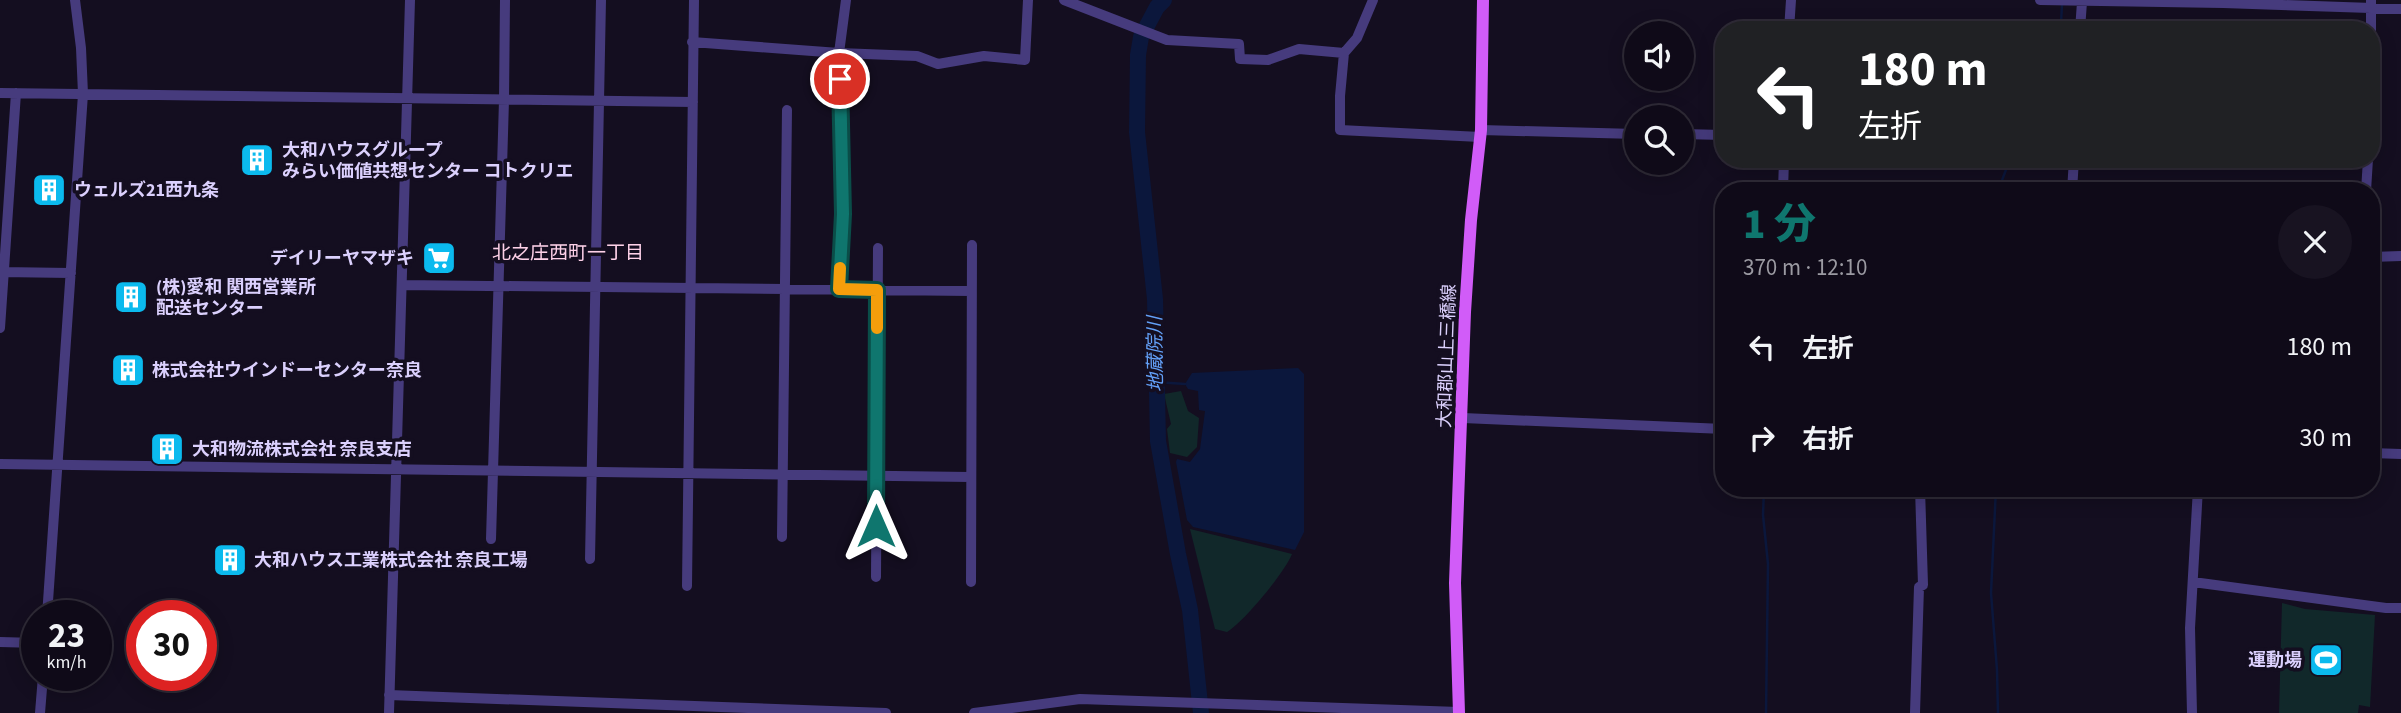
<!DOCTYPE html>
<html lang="ja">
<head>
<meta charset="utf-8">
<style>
	:root { --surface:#0f0a18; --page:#181321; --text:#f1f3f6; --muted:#9b9aa2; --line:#2f2b37; --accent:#0f766e }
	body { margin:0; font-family:"Source Sans 3","Noto Sans JP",sans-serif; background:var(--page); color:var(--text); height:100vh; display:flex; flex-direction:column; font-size:26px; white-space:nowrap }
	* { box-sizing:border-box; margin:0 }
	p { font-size:23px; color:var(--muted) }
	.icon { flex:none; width:38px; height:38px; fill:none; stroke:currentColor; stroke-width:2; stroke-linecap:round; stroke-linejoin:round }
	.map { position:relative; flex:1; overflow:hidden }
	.details { position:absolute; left:1715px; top:182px; width:665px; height:315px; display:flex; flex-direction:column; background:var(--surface); border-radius:28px; box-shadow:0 4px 18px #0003,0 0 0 2px var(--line) }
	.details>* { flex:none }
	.banner { position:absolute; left:1715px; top:21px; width:665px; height:147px; border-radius:28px; box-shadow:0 4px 18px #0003,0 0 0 2px var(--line); background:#202124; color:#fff; overflow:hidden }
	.buttons { position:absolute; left:1624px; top:21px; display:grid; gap:14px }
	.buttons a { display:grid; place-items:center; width:70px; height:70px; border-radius:50%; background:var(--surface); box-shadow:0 4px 18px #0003,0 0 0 2px var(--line); font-size:35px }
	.speed { position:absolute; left:21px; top:600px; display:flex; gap:14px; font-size:35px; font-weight:700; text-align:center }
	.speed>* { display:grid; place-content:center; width:91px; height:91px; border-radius:50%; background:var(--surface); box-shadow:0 4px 18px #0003,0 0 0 2px var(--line); line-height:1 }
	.speed small { font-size:18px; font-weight:400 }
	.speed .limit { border:10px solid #d22; background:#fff; color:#111 }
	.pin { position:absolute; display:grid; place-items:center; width:60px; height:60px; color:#fff; margin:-30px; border:4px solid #fff; border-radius:50%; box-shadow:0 2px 7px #0007 }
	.me { position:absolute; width:77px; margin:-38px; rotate:0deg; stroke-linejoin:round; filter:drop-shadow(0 0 5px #0008) }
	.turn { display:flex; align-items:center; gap:24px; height:147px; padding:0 28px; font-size:32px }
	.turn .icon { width:91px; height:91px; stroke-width:2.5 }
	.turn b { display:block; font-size:49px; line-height:60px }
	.round { display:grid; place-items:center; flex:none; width:74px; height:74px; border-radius:37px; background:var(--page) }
	.summary { display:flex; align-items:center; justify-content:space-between; height:119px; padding:0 28px }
	h1 { font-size:42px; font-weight:800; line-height:52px; color:var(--accent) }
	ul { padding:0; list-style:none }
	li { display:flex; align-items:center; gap:21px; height:91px; padding:0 28px }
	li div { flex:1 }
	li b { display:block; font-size:26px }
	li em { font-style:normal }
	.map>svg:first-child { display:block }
	.green { fill:#11282a }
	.water { fill:#0b173c }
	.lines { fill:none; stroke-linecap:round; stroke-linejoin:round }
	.stream { stroke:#0b173c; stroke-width:2.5 }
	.river { stroke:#0b173c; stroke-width:16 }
	.minor { stroke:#463b7d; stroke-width:10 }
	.major { stroke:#d15cf8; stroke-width:12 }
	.route-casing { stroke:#0a4d48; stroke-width:18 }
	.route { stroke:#0f766e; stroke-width:12 }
	.slow { stroke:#f59e0b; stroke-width:12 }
	.labels { text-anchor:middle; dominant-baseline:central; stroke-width:7; stroke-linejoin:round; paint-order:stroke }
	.poi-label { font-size:18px; font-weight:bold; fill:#dbd0fd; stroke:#140e20; text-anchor:start }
	.street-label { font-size:18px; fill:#dbd0fd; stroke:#140e20 }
	.neighbourhood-label { font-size:19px; fill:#fdd1e8; stroke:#140e20 }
	.water-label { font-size:19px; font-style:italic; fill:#63a0f8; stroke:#140e20 }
</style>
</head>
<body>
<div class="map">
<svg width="2401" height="713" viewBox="0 0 2401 713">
	<rect width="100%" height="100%" fill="#140e20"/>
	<path class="green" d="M1181 391 1188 411 1199 418 1197 447 1187 457 1170 453 1167 429 1171 424 1164 394Z
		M1190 529 1292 554C1285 572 1244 622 1227 632L1215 629Z
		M2282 603 2305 609 2375 615 2370 707 2359 705 2358 713H2279Z"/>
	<path class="water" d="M1298 368 1304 374V532L1295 550 1193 527 1187 520 1176 462 1177 459 1190 462 1200 449 1205 411 1199 410 1198 391 1188 389 1185 384 1192 373Z"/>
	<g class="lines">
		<path class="stream" d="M2057 30 2061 23 2062 5
			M1998 191 2010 159
			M1156 382 1185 384
			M1764 488 1763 515 1768 564 1766 713
			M1996 488 1991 593 1997 670 1998 713"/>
		<path class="river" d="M1164 0 1157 7 1141 37 1138 55 1137 132 1155 299 1158 441 1178 554 1190 610 1201 713"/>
		<path class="minor" d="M1064 0 1167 40 1239 44 1240 59 1268 60 1299 49 1344 53
			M1373 0 1357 38 1344 53 1340 96V130L1480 137
			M2040 0 2223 3 2401 9
			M1789 30 1791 0
			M2080 30 2082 2
			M2371 30V0
			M692 42 839 53 846 0
			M0 93 693 102
			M1481 130 1636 134
			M1682 134 1724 135
			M1783 191 1784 159
			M2072 191 2074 159
			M2366 191 2368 159
			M2371 257 2401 256
			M1 272 71 273
			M2371 274 2375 332 2371 401
			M402 285 971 291
			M839 289 843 214 839 53 917 56 938 64 984 56 1025 60 1028 0
			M0 328 16 93
			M1463 418 1724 429
			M2371 453 2401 454
			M0 464 970 477
			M782 537 787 110
			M491 539 504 100 505 0
			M590 559 601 0
			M876 577 878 248
			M971 582 972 245
			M2193 582 2386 608H2401
			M687 586 694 0
			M47 616 83 94 81 48 75 0
			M0 642 37 643
			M389 695 886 713
			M40 713 43 676
			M389 713 410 0
			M974 713 1080 699 1459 712
			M1915 713 1919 587 1923 585 1920 488
			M2192 713 2190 628 2198 488"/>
		<path class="major" d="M1459 713 1455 583 1465 312 1471 220 1481 130 1483 0"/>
	</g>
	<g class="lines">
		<g class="route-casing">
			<path id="route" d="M840 79 843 214 839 289 877 290 876 526"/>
		</g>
		<use href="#route" class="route"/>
		<path class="slow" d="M840 268 839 289 877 290V328"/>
	</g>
	<defs>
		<g id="building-square" transform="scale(1.75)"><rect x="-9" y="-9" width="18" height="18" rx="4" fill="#0bbaee" stroke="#140e20"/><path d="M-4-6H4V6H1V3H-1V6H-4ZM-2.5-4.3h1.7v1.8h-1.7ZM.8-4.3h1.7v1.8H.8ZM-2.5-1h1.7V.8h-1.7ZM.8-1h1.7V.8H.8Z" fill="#fff"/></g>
		<g id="supermarket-square" transform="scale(1.75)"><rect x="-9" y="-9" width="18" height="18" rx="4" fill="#0bbaee" stroke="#140e20"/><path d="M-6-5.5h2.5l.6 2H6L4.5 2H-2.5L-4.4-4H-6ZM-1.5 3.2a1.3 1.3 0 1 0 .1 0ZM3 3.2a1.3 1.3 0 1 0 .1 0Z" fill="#fff"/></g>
		<g id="stadium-square" transform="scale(1.75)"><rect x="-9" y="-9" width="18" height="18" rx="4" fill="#0bbaee" stroke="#140e20"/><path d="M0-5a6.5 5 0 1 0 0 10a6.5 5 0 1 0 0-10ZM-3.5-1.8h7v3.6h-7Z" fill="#fff"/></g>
	</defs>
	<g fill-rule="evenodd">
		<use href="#building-square" x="257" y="160"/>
		<use href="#building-square" x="49" y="190"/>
		<use href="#supermarket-square" x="439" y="258"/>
		<use href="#building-square" x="131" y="297"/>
		<use href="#building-square" x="128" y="370"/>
		<use href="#building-square" x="167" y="449"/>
		<use href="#building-square" x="230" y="560"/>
		<use href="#stadium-square" x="2326" y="660"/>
	</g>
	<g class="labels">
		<g class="poi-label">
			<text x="282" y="150">大和ハウスグループ<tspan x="282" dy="21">みらい価値共想センター コトクリエ</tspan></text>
			<text x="74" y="190">ウェルズ21西九条</text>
			<text x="414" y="258" text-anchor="end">デイリーヤマザキ</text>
			<text x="156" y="287">(株)愛和 関西営業所<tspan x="156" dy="21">配送センター</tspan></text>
			<text x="152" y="370">株式会社ウインドーセンター奈良</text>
			<text x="192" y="449">大和物流株式会社 奈良支店</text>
			<text x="254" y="560">大和ハウス工業株式会社 奈良工場</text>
			<text x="2302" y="660" text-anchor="end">運動場</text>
		</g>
		<g class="street-label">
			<text transform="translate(1447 356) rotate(-88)">大和郡山上三橋線</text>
		</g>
		<g class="neighbourhood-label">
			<text x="568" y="253">北之庄西町一丁目</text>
		</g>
		<g class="water-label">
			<text transform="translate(1156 354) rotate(-91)">地蔵院川</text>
		</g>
	</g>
</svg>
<div class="buttons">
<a><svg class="icon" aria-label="sound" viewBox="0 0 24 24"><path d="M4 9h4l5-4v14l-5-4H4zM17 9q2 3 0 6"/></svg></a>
<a><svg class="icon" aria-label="search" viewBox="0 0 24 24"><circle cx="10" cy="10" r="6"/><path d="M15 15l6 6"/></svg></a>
</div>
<div class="speed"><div>23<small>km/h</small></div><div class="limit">30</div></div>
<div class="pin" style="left:840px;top:79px;background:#d93025"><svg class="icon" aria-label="arrive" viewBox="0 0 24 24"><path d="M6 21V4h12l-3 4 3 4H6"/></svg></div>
<svg class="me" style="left:876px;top:526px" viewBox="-20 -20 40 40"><path d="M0-17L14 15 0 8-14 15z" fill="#0f766e" stroke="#fff" stroke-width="4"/></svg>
<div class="banner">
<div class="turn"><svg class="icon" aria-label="left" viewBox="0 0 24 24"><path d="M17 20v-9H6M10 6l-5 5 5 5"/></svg><div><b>180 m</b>左折</div></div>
</div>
<section class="details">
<div class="summary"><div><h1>1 分</h1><p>370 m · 12:10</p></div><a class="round"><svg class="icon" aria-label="close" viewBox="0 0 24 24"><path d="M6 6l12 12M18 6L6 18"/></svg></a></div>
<ul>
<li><svg class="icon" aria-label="left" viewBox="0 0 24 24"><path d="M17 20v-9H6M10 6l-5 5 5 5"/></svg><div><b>左折</b></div><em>180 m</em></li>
<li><svg class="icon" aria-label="right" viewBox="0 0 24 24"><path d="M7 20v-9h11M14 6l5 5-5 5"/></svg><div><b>右折</b></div><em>30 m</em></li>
</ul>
</section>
</div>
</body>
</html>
